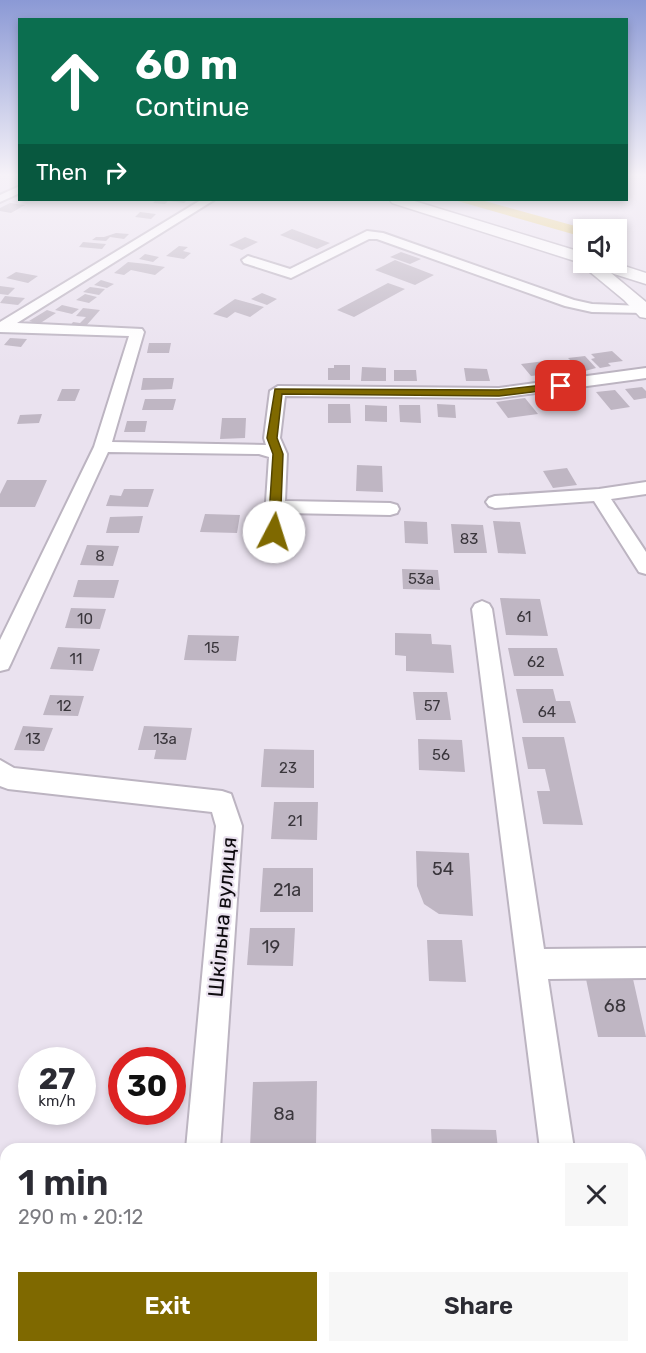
<!DOCTYPE html>
<html lang="en">
<head>
<meta charset="utf-8">
<style>
	:root { --surface:#fff; --page:#f7f7f7; --text:#2b2b33; --muted:#7c7c81; --accent:#7f6900 }
	body { margin:0; font-family:Rubik,sans-serif; background:var(--page); color:var(--text); height:100vh; display:flex; flex-direction:column; font-size:22px; white-space:nowrap }
	* { box-sizing:border-box; margin:0 }
	p { font-size:20px; color:var(--muted) }
	.icon { flex:none; width:33px; height:33px; fill:none; stroke:currentColor; stroke-width:2; stroke-linecap:round; stroke-linejoin:round }
	.map { position:relative; flex:1; overflow:hidden }
	.drawer { position:absolute; left:0px; top:1143px; width:646px; height:210px; display:flex; flex-direction:column; background:var(--surface); border-radius:18px 18px 0 0; box-shadow:0 3px 9px #0003 }
	.drawer>* { flex:none }
	.hud { position:absolute; left:18px; top:18px; width:610px; height:183px; border-radius:0px; box-shadow:0 3px 9px #0003; background:#0b6e4f; color:#fff; overflow:hidden }
	.fabs { position:absolute; left:573px; top:219px; display:grid; gap:12px }
	.fabs a { display:grid; place-items:center; width:54px; height:54px; border-radius:0px; background:var(--surface); box-shadow:0 3px 9px #0003; font-size:30px }
	.speed { position:absolute; left:18px; top:1047px; display:flex; gap:12px; font-size:30px; font-weight:700; text-align:center }
	.speed>* { display:grid; place-content:center; width:78px; height:78px; border-radius:50%; background:var(--surface); box-shadow:0 3px 9px #0003; line-height:1 }
	.speed small { font-size:15px; font-weight:400 }
	.speed .limit { border:9px solid #d22; background:#fff; color:#111 }
	.pin { position:absolute; display:grid; place-items:center; width:51px; height:51px; color:#fff; margin:-26px; border-radius:12px; box-shadow:0 3px 9px #0006 }
	.me { position:absolute; width:66px; margin:-33px; rotate:5deg; stroke-linejoin:round; filter:drop-shadow(0 0 4px #0008) }
	.turn { display:flex; align-items:center; gap:21px; height:126px; padding:0 18px; font-size:27px }
	.turn .icon { width:78px; height:78px; stroke-width:2.5 }
	.turn b { display:block; font-size:42px; line-height:51px }
	.then { display:flex; align-items:center; height:57px; padding:0 18px; background:#0003; gap:12px; font-size:22px }
	.round { display:grid; place-items:center; flex:none; width:63px; height:63px; border-radius:0px; background:var(--page) }
	.overview { display:flex; align-items:center; justify-content:space-between; height:102px; padding:0 18px }
	h1 { font-size:36px; font-weight:600; line-height:45px }
	.primary-button { display:flex; gap:12px; margin-top:auto; padding:12px 18px }
	.primary-button a { flex:1; height:69px; border-radius:0px; background:var(--accent); color:#fff; font-size:24px; font-weight:600; line-height:69px; text-align:center }
	.primary-button a+a { background:var(--page); color:var(--text) }
	.map>svg:first-child { display:block }
	.green { fill:#e9d27e }
	.building { fill:#bfb6c3 }
	.lines { fill:none; stroke-linecap:round; stroke-linejoin:round }
	.minor-casing { stroke:#bcb4c1; stroke-width:4 }
	.major-casing { stroke:#bcb4c1; stroke-width:3 }
	.minor { fill:#fff; fill-rule:evenodd }
	.major { fill:#fff; fill-rule:evenodd }
	.route { fill:#7f6900; stroke:#534400; stroke-width:1.5 }
	.labels { text-anchor:middle; dominant-baseline:central; stroke-width:4.5; stroke-linejoin:round; paint-order:stroke }
	.number-label { font-size:15px; fill:#3a363c }
	.near-number-label { font-size:18px; fill:#3a363c }
	.near-street-label { font-size:21px; fill:#0e0b0f; stroke:#eae2ef }
</style>
</head>
<body>
<div class="map">
<svg width="646" height="1353" viewBox="0 0 646 1353">
	<rect width="100%" height="100%" fill="#eae2ef"/>
	<path class="green" d="M454 200H481L586 229 584 230 583 237Z"/>
	<path class="building" d="M156 200H187L184 203 168 201 165 204 153 203Z
		M10 203 25 205 11 213 0 211V208Z
		M140 212 156 214 151 219 135 217Z
		M292 229 330 243 317 249 280 235Z
		M116 233 129 234 124 239 110 237 106 241 92 240 96 237H104Z
		M245 237 258 242 242 250 229 245Z
		M83 242 106 244 102 249 79 247Z
		M179 246 188 247 183 251 191 253 184 259 166 256Z
		M401 252 421 259 410 264 390 257Z
		M145 254 159 257 153 262 139 259Z
		M395 260 434 275 415 285 375 270Z
		M128 262 147 264 165 267 155 275 131 270 124 275 114 273Z
		M16 272 38 276 28 283 6 278Z
		M101 280 114 284 107 288 94 285Z
		M388 283 405 289 354 317 337 310Z
		M0 286 15 288 8 295 0 294Z
		M90 287 105 289 99 295 83 292Z
		M262 293 277 299 267 305 251 299Z
		M85 294 97 297 89 303 76 300Z
		M5 296 25 298 18 305 0 303Z
		M235 299 264 307 250 317 235 312 227 318 213 314Z
		M62 305 79 309 72 314 55 310Z
		M83 308 100 310 85 327 70 326 73 322 80 323 86 317 76 316Z
		M47 310 56 313 39 324 29 321Z
		M10 338 27 339 21 347 4 345Z
		M149 343H171L169 353H147Z
		M612 351 623 361 608 363 611 366 600 368 591 359 595 358 591 354Z
		M585 356 596 368 570 375 561 364 572 362 568 358Z
		M545 361 555 373 531 376 521 364Z
		M334 365H350V380H328V368H334Z
		M362 367 386 368V381H361Z
		M464 368 487 369 490 381H466Z
		M394 370H416L417 381H394Z
		M143 378H174L172 389 141 390Z
		M642 387 646 391V398L634 400 625 389Z
		M62 389H80L75 401H57Z
		M615 390 630 407 611 410 596 392Z
		M525 398 538 414 508 418 496 402Z
		M145 399H176L173 410H142Z
		M328 404H350L351 423H328Z
		M437 404 455 405 456 418 438 417Z
		M365 405 387 406V422L365 421Z
		M399 405H420L421 423 400 422Z
		M42 414 39 423 17 424 20 415Z
		M222 418H246L245 438 220 439Z
		M127 421H147L145 432H124Z
		M357 465 382 466 383 492 356 491Z
		M567 468 577 485 553 488 543 471Z
		M7 480H47L35 507H0V494Z
		M124 489H154L148 507 106 506 110 495 121 496Z
		M205 514 240 515 237 533 200 532Z
		M143 516 139 533H106L110 517Z
		M404 521 427 522 428 544 405 543Z
		M493 521 520 522 526 554 498 553Z
		M451 524 483 525 487 553H454Z
		M87 545 119 546 113 566 80 565Z
		M402 569 438 570 440 590 403 589Z
		M78 580H119L114 598 73 597Z
		M500 598 540 599 548 636 506 635Z
		M71 608 106 609 100 629 65 628Z
		M395 633 431 634 432 644 451 645 454 673 406 671V656L395 655Z
		M188 635 239 636 236 661 184 660Z
		M58 647 100 649 93 671 50 669Z
		M508 648H557L564 676H514Z
		M516 689H553L556 701H570L576 723H523Z
		M413 692H447L451 720H416Z
		M50 695 84 696 78 716 43 715Z
		M23 726 53 728 44 751 14 750Z
		M144 726 192 728 186 760 154 759 156 750H138Z
		M522 737H564L583 825 543 824 537 791H550L545 769H528Z
		M418 739 462 740 465 772 419 770Z
		M264 749 314 750V788L261 787Z
		M274 802H318L317 840 271 839Z
		M416 851 469 853 473 916 439 914 424 904 417 886Z
		M263 868H313V912H260Z
		M250 928H295L293 966 247 965Z
		M427 940H462L466 982 429 981Z
		M586 979H633L646 1037H598Z
		M317 1081 316 1146 250 1147 253 1082Z
		M431 1129 496 1130 498 1149H432Z
		M640 1216H646V1297H640Z"/>
	<g class="lines">
		<g class="minor-casing">
			<path id="minor" d="M20 186V193L0 202V195Z
				M201 200H214L17 323 142 329 144 332 112 442 266 445 264 438 270 391 278 386 499 388 646 368V378L499 398 285 396 280 438 287 454 285 501 390 503 397 505 399 509 397 513 390 515 284 513V532L281 536 274 538 267 536 264 532 269 457 259 454 108 452 11 663 8 669 0 671V640L94 447 129 336 0 332V322Z
				M367 231 383 233 574 300 592 304 643 306 646 307V313L592 312 565 306 377 239H369L291 278 244 263 242 260 248 256 290 269Z
				M646 482V494L611 499 646 552V574L639 572 594 501 495 508 489 506 486 502 489 498 495 496 599 489Z
				M482 601 489 604 492 609 544 949 646 948V978L548 979 574 1149H540L472 609 475 604Z
				M0 760 14 768 222 791 231 794 242 826 220 1149H186L216 826 212 812 8 789 0 786Z
				M0 1312 6 1313V1347H16L6 1351 0 1350Z
				M640 1332 646 1333V1353H420L419 1347H640Z"/>
		</g>
		<g class="major-casing">
			<path id="major" d="M390 200H411L584 253V262H612L646 273V284L611 273 646 302V318L640 317 624 300 578 262 392 203Z"/>
		</g>
		<use href="#minor" class="minor"/>
		<use href="#major" class="major"/>
	</g>
	<linearGradient id="sky" x2="0" y2="1"><stop stop-color="#8b99d5"/><stop offset="0.48" stop-color="#f6f2f8"/><stop offset="1" stop-color="#f6f2f8" stop-opacity="0"/></linearGradient>
	<rect width="646" height="364" fill="url(#sky)"/>
	<path class="route" d="M561 383 566 386 564 388 499 396 282 394 277 438 283 454 280 532 274 535 268 532 273 454 267 438 275 389 499 390Z"/>
	<g class="labels">
		<g class="number-label">
			<text x="469" y="539">83</text>
			<text x="100" y="556">8</text>
			<text x="421" y="579">53а</text>
			<text x="524" y="617">61</text>
			<text x="85" y="619">10</text>
			<text x="212" y="648">15</text>
			<text x="76" y="659">11</text>
			<text x="536" y="662">62</text>
			<text x="64" y="706">12</text>
			<text x="432" y="706">57</text>
			<text x="547" y="712">64</text>
			<text x="33" y="739">13</text>
			<text x="165" y="739">13а</text>
			<text x="441" y="755">56</text>
			<text x="288" y="768">23</text>
			<text x="295" y="821">21</text>
		</g>
		<g class="near-number-label">
			<text x="443" y="869">54</text>
			<text x="287" y="890">21а</text>
			<text x="271" y="947">19</text>
			<text x="615" y="1006">68</text>
			<text x="284" y="1114">8а</text>
		</g>
		<g class="near-street-label">
			<text transform="translate(222 917) rotate(-85)">Шкільна вулиця</text>
		</g>
	</g>
</svg>
<div class="fabs">
<a><svg class="icon" aria-label="sound" viewBox="0 0 24 24"><path d="M4 9h4l5-4v14l-5-4H4zM17 9q2 3 0 6"/></svg></a>
</div>
<div class="speed"><div>27<small>km/h</small></div><div class="limit">30</div></div>
<div class="pin" style="left:561px;top:386px;background:#d93025"><svg class="icon" aria-label="arrive" viewBox="0 0 24 24"><path d="M6 21V4h12l-3 4 3 4H6"/></svg></div>
<svg class="me" style="left:274px;top:532px" viewBox="-20 -20 40 40"><circle r="19" fill="#fff"/><path d="M0-13L10 11 0 6-10 11z" fill="#7f6900"/></svg>
<div class="hud">
<div class="turn"><svg class="icon" aria-label="ahead" viewBox="0 0 24 24"><path d="M12 20V5M6 11l6-6 6 6"/></svg><div><b>60 m</b>Continue</div></div>
<div class="then">Then<svg class="icon" aria-label="right" viewBox="0 0 24 24"><path d="M7 20v-9h11M14 6l5 5-5 5"/></svg></div>
</div>
<section class="drawer">
<div class="overview"><div><h1>1 min</h1><p>290 m · 20:12</p></div><a class="round"><svg class="icon" aria-label="close" viewBox="0 0 24 24"><path d="M6 6l12 12M18 6L6 18"/></svg></a></div>
<div class="primary-button"><a>Exit</a><a>Share</a></div>
</section>
</div>
</body>
</html>
